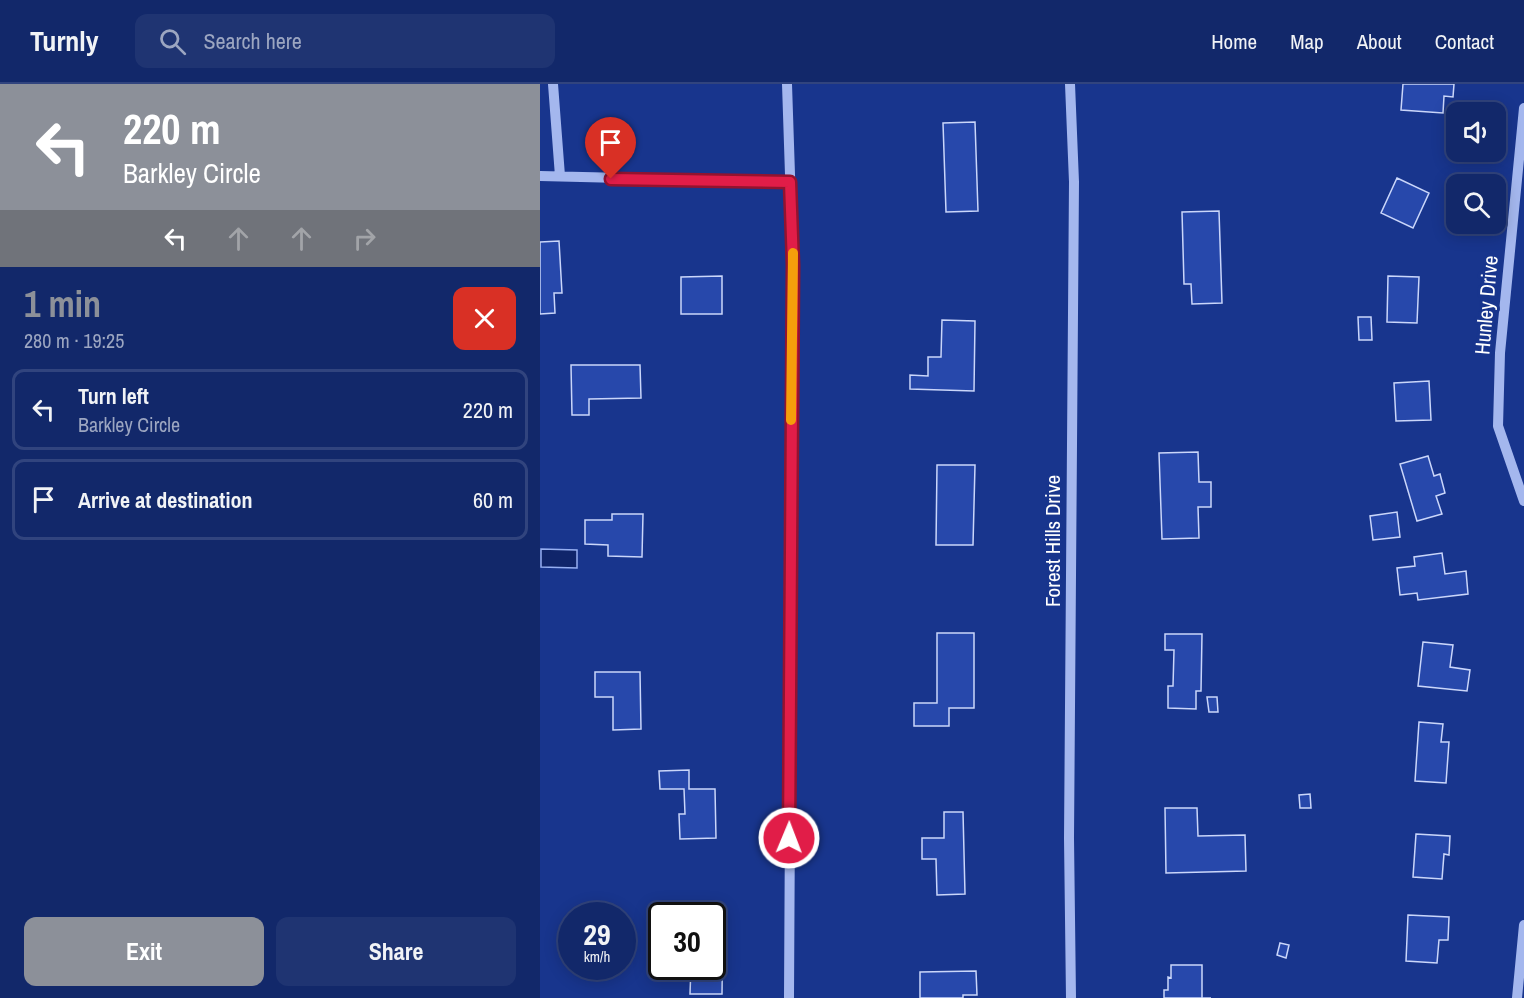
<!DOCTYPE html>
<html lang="en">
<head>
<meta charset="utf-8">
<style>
	:root { --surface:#12286a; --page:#1f3472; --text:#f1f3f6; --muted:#9ca6c1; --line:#31447e; --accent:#8c9099 }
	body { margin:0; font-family:"Archivo Narrow",sans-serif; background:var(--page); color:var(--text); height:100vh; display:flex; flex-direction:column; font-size:22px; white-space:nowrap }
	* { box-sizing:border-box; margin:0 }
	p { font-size:20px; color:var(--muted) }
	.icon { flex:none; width:33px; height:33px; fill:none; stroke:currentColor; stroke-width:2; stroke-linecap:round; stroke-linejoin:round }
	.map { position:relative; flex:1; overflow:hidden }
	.panel { display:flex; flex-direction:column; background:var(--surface); width:540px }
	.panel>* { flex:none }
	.top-card { background:#8c9099; color:#fff; overflow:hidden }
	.buttons { position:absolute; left:906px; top:18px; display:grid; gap:12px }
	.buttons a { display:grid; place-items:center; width:60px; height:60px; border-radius:12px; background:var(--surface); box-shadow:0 3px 15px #0003,0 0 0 2px var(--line); font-size:30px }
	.speed { position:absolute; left:18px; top:818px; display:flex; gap:12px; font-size:30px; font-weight:700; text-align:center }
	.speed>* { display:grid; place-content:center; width:78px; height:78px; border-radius:50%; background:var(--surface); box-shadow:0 3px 15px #0003,0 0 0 2px var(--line); line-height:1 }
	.speed small { font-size:15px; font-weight:400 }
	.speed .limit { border:3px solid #111; border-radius:9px; background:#fff; color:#111 }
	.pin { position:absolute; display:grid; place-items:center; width:51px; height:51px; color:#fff; margin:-62px -26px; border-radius:50% 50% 50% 0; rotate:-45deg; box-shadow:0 0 6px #0007 }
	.pin .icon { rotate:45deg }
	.me { position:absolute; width:66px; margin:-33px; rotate:1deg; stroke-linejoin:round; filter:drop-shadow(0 0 4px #0008) }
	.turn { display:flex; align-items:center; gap:21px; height:126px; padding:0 24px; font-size:27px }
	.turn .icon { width:78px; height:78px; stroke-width:2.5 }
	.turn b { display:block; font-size:42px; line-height:51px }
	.lanes { display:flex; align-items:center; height:57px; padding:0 24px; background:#0003; justify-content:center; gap:30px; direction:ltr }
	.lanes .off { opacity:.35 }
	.round { display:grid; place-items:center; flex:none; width:63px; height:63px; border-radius:12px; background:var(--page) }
	.summary { display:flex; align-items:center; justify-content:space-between; height:102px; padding:0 24px }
	h1 { font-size:36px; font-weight:700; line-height:45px; color:var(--accent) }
	.cta { display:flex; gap:12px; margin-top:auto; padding:12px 24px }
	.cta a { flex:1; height:69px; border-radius:12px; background:var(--accent); color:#fff; font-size:24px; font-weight:700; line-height:69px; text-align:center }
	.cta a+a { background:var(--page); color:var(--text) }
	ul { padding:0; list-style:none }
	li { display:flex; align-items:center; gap:18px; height:81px; margin:0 12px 9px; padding:0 12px; border:3px solid var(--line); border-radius:12px }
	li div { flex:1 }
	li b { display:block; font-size:22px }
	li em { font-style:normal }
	header { display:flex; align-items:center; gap:36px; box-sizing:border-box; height:84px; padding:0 30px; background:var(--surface); border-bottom:2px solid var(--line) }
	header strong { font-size:28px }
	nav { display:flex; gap:33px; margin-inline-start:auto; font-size:21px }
	.search { width:420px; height:54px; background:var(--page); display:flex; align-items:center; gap:15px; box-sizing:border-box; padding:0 21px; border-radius:12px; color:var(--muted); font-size:22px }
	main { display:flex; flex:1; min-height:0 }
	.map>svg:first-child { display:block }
	.water { fill:#10256a; stroke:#96aff1; stroke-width:1.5 }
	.building { fill:#2748ab; stroke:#cad6fa; stroke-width:1.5 }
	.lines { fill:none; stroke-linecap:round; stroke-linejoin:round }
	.minor { stroke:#a4b7ee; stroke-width:10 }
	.route-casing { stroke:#92132f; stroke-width:15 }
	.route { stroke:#e11d48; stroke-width:10 }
	.slow { stroke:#f59e0b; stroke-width:10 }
	.labels { text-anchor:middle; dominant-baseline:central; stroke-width:6; stroke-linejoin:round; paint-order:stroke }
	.street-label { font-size:21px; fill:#fff; stroke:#18358d }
</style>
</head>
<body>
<header>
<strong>Turnly</strong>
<div class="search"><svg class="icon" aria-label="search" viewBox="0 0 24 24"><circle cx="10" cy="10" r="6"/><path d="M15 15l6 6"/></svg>Search here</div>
<nav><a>Home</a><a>Map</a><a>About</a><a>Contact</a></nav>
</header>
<main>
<section class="panel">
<div class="top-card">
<div class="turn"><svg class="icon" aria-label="left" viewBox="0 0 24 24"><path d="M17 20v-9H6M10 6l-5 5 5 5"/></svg><div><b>220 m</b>Barkley Circle</div></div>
<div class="lanes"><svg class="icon" aria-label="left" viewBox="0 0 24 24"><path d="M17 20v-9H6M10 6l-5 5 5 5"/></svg><svg class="icon off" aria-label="ahead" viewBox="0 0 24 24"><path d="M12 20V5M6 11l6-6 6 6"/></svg><svg class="icon off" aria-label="ahead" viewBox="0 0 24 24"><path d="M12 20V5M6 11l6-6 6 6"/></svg><svg class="icon off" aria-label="right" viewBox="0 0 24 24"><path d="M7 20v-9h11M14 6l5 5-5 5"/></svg></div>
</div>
<div class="summary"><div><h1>1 min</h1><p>280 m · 19:25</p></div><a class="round" style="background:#d93025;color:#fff"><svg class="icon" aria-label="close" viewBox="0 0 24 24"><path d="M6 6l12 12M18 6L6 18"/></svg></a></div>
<ul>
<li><svg class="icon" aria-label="left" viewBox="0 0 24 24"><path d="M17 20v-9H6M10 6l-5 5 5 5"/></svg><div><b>Turn left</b><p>Barkley Circle</p></div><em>220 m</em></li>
<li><svg class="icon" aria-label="arrive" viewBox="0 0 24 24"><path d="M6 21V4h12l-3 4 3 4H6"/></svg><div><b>Arrive at destination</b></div><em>60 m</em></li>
</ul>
<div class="cta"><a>Exit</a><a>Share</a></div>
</section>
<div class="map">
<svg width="984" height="914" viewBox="0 0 984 914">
	<rect width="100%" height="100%" fill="#18358d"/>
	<path class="water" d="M1 465 37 466V484L1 483Z"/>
	<path class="building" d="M863 0H914L913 13 904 12 903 29 861 26Z
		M435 38 438 127 406 128 403 39Z
		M857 94 889 109 873 144 841 129Z
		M679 127 682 219 652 220 651 200H644L642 128Z
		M19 157 22 209H14L15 229 0 230V158Z
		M182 192V230H141V193Z
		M848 192 879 193 877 239 847 238Z
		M818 233H831L832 256H819Z
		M402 236 435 237 434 307 370 305V291L388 292V273H401Z
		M31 281H100L101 314 49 315V331H32Z
		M889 297 891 336 856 337 854 299Z
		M658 368 659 398H671V423H658L659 454 622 455 619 369Z
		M888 372 894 392 900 390 905 409 896 412 902 430 877 437 860 380Z
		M397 381H435L433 461H396Z
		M857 428 860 453 833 456 830 432Z
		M72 430H103L102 473 68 472V461L45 460V436H72Z
		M902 469 905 490 926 487 928 510 878 516 877 509 860 511 857 484 875 482 874 473Z
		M397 549H434V624H409V642H374V619H397Z
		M625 550H662L661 607H656V625L628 624V602H633L634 566H625Z
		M883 558 913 561 910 583 930 586 927 607 878 602Z
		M55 588H100L101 645 73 646V613H55Z
		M667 613H677L678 628H669Z
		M879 638 903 640 901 658H909L906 699 875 697Z
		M149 686V705H175L176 754 140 755 139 730H145L144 705H120L119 687Z
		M770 710 771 724H760L759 711Z
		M625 724H657L658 752 705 751 706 787 626 789Z
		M404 728H423L425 810 397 811 396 775H382V754H404Z
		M876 750 910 752 909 771 904 770 902 795 873 793Z
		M868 831 909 833 908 856H899L897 879 866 877Z
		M172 836H183L182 910H150L151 882H172Z
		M740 859 749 861 746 874 737 871Z
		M631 881H662V914H671H624V906H628V893L631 894Z
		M436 887 437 911H423V914H380V888Z"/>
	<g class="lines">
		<path class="minor" d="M13 0 20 92
			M247 0 253 181 249 914
			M530 0 534 98 529 754 531 914
			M984 24 960 269 958 342 984 417
			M0 92 250 98
			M977 914 984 841"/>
	</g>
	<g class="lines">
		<g class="route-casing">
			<path id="route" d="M71 95 250 98 253 181 249 754"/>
		</g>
		<use href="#route" class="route"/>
		<path class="slow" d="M251 336 253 169"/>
	</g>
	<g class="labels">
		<g class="street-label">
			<text transform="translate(946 221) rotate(-85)">Hunley Drive</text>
			<text transform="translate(512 457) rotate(-90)">Forest Hills Drive</text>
		</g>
	</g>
</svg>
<div class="buttons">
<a><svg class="icon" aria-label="sound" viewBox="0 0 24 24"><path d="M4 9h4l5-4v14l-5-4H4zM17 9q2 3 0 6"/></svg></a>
<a><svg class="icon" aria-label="search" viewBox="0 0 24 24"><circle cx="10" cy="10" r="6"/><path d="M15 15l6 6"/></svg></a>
</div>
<div class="speed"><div>29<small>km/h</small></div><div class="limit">30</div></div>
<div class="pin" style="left:71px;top:95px;background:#d93025"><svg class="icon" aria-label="arrive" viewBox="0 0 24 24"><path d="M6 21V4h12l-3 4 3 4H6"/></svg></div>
<svg class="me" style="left:249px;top:754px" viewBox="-20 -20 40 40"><circle r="17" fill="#e11d48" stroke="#fff" stroke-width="3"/><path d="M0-11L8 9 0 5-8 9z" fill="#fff"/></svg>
</div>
</main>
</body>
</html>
